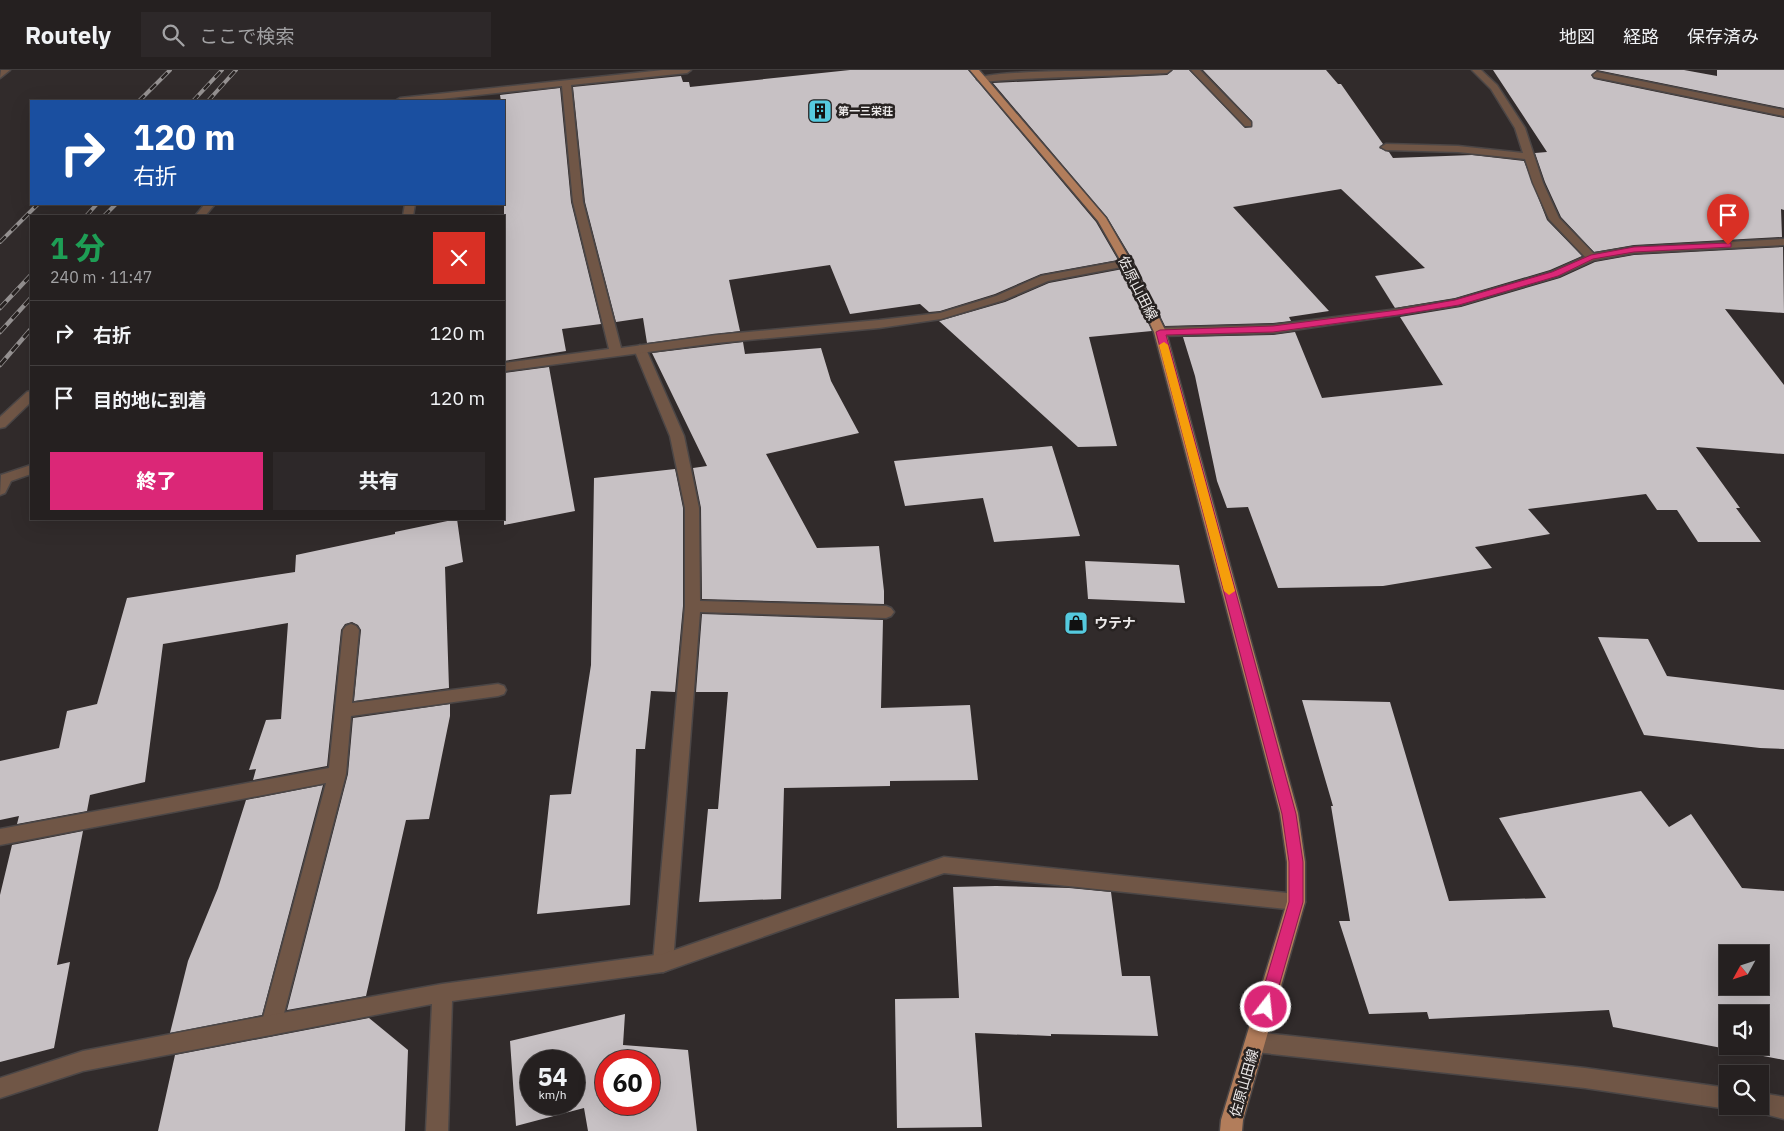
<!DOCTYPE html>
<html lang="ja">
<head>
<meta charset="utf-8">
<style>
	:root { --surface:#252020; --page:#2d2829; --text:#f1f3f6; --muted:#a3a3a5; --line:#423e3e; --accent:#db2777 }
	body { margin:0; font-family:"IBM Plex Sans","Noto Sans JP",sans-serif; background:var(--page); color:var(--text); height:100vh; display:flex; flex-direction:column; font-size:19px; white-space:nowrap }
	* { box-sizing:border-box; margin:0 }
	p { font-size:16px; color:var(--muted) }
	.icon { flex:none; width:28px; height:28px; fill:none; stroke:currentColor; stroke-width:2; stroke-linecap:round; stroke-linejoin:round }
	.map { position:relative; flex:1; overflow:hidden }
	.details { position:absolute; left:30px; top:145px; width:475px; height:305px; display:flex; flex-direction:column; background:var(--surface); border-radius:0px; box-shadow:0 5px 20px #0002,0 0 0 1px var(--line) }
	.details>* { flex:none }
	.banner { position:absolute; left:30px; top:30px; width:475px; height:105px; border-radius:0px; box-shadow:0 5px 20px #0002,0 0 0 1px var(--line); background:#1a4fa0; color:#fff; overflow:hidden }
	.needle { width:32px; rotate:230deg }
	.fabs { position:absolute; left:1719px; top:875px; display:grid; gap:10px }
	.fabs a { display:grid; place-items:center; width:50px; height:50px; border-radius:0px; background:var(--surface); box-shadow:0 5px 20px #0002,0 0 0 1px var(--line); font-size:25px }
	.speed { position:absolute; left:520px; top:980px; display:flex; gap:10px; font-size:25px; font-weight:700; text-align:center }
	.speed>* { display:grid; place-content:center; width:65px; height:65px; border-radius:50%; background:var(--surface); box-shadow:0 5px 20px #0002,0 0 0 1px var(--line); line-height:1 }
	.speed small { font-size:12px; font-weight:400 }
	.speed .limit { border:8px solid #d22; background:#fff; color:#111 }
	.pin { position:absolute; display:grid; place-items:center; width:42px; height:42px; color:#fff; margin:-51px -21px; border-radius:50% 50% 50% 0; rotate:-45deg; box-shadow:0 0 5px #0007 }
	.pin .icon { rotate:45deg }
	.me { position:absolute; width:55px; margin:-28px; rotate:16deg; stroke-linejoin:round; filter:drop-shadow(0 0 4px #0008) }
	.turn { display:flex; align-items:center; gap:18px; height:105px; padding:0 20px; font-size:22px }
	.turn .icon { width:65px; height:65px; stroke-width:2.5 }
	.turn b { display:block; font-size:35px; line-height:42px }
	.round { display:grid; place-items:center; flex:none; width:52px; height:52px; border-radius:0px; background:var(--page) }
	.headline { display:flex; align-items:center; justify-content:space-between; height:85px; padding:0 20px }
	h1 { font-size:30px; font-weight:800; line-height:38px; color:#1e9e55 }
	.cta { display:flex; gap:10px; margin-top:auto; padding:10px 20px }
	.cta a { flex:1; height:58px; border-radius:0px; background:var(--accent); color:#fff; font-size:20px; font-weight:800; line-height:58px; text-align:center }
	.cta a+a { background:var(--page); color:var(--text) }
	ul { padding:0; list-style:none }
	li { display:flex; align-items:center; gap:15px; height:65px; padding:0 20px; border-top:1px solid var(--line) }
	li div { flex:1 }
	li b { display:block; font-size:19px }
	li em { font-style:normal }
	header { display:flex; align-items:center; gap:30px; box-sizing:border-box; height:70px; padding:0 25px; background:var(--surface); border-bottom:1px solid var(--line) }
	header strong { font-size:24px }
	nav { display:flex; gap:28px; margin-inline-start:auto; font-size:18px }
	.search { width:350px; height:45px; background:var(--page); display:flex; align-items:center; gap:12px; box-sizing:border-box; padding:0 18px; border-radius:0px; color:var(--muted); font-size:19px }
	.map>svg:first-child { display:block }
	.building { fill:#c7c1c4; fill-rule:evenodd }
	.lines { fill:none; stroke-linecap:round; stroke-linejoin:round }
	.service-casing { stroke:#4b4646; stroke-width:3 }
	.pedestrian-casing { stroke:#4b4646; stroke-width:3 }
	.minor-casing { stroke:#4b4646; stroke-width:3 }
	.primary-casing { stroke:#4b4646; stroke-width:3 }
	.service { fill:#705646; fill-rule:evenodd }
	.pedestrian { fill:#705646; fill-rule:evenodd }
	.minor { fill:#705646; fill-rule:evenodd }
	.primary { fill:#b27d5b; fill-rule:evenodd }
	.rail-far1-casing { stroke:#959191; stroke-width:4 }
	.rail-casing { stroke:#959191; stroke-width:4.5 }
	.rail-far1 { stroke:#272221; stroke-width:2.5; stroke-dasharray:8; stroke-linecap:butt }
	.rail { stroke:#272221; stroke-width:3; stroke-dasharray:9; stroke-linecap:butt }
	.route { fill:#db2777; stroke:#8e194d }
	.slow { fill:#f59e0b }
	.labels { text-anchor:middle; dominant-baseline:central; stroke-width:5; stroke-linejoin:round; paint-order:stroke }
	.far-poi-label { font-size:11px; font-weight:bold; fill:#edeaea; stroke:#272221; text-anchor:start }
	.street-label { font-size:14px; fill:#edeaea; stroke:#272221 }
	.poi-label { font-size:14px; font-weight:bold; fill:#edeaea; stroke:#272221; text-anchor:start }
</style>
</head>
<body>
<header>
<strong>Routely</strong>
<div class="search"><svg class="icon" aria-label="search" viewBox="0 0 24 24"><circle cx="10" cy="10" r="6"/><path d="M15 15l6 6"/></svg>ここで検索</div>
<nav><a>地図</a><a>経路</a><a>保存済み</a></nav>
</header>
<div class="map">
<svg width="1784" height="1061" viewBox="0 0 1784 1061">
	<rect width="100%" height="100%" fill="#312b2b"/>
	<path class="building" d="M850 0H968L1096 152 1118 190 1041 204 995 224 940 241 929 242 920 234 850 244 830 195 729 210 740 261 647 273 643 248 616 252 585 132 573 17 681 6 683 12H689L690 17Z
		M1173 0H1189L1245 58 1252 57V51L1203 0H1326L1338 14H1341L1383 74 1379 78 1389 82 1393 88 1472 85 1524 91 1547 150 1582 186 1550 200 1455 228 1395 238 1375 206 1425 198 1341 119 1233 137 1329 241 1289 247 1291 251 1273 253 1165 256 1134 192 1107 147 993 13 1167 5Z
		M1493 0H1684L1717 6V0H1784V38L1597 0 1591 5 1594 9 1784 48V140L1781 139 1782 167 1634 175 1594 182 1561 147 1545 112 1535 83 1547 82Z
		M560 18 571 132 601 254 562 259 566 281 504 291V31H501L500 25Z
		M1783 177 1784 243 1725 239 1784 315V384L1696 377 1740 438H1736L1761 472H1698L1677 440H1657L1646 424 1528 439 1550 464 1475 477 1492 498 1383 516 1278 518 1248 437 1227 438 1217 411 1195 306 1183 267 1273 265 1295 262 1322 328 1443 315 1400 247 1461 237 1560 208 1595 192 1634 185Z
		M1123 199 1152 261 1089 267 1117 376 1078 377 939 251 1005 232 1049 213Z
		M743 272 745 284 821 278 831 311 859 363 766 384 817 478 879 476 884 521V534L702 529 701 438 693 398 707 396 652 283Z
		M549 297 575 441 504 455V303Z
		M1052 376 1080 466 994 472 983 428 905 436 894 391Z
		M675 399 683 438V536L675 622 651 621 645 679H636L630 835 537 844 550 725 571 724 591 595 594 408Z
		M457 449 463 492 445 497 449 618 354 631 361 560 358 555 352 552 345 554 341 560 327 696 253 710 256 699 249 700 266 650 281 649 288 553 163 574 145 712 90 725 87 741 17 754 19 746 0 750V691L59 678 67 641 97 634 127 528 295 502 296 485 395 464V462Z
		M1085 491 1179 495 1185 533 1088 529Z
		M702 544 883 550 881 638 970 635 978 710 890 711V716L784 718 781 829 699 832 708 739H718L728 622H696Z
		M1598 567 1648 569 1667 606 1784 620V679L1760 678 1644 665Z
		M1302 630 1390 632 1449 831 1546 828 1499 748 1641 721 1669 757 1691 744 1742 818 1784 821V990L1613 957 1609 940 1429 949 1427 942 1369 944 1339 851H1350L1331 736H1333ZM1728 884H1760V916H1728ZM1728 944H1760V976H1728Z
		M450 634V646L429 749 406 750 366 926 287 940 348 704 353 648Z
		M323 715 262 945 170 963 188 891 218 818 246 730Z
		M83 761 57 895 70 892 54 978 0 992V825L12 775Z
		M996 816 1069 818 1111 822 1122 906H1150L1158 966 1051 964V966L975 963 982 1057 897 1058 895 929 959 928 953 817Z
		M625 944 623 975 688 980 697 1061H588L584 1038 516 1056 510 971ZM531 991H574V1034H531ZM606 991H649V1034H606Z
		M369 948 408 980 405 1061H158L175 985Z"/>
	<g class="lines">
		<g class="service-casing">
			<path id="service" d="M1191 0H1200L1251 52V56H1245Z
				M1597 2 1784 40V46L1594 7 1593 5Z
				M640 275 646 279 684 366 699 438 700 531 886 536 891 538 894 542 891 546 886 548 700 542 673 893 670 899 663 902 656 899 653 893 685 536V438L670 366 634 279Z
				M351 554 356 556 359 560 352 633 498 614 504 616 506 620 504 624 498 626 351 646 346 704 281 955 278 962 271 965 264 962 261 955 326 713 0 775V759L329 698 343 560 346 556Z"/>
		</g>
		<g class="pedestrian-casing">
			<path id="pedestrian" d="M10 0 0 8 1 0Z
				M1128 0H1171L1167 3C1105 7 1043 6 981 12L977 9C988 0 1105 1 1128 0Z
				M1472 0H1481L1497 15 1525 58 1543 113 1559 148 1595 185 1596 187 1595 189H1587L1549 149 1533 113 1525 89 1458 82 1386 80 1381 77 1386 74 1458 76 1523 83 1515 58 1491 19Z"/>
		</g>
		<g class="minor-casing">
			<path id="minor" d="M663 0H691L687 3 571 15 583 132 621 278 716 265 879 250 940 243 996 226 1041 206 1127 190 1132 193 1127 196 1048 211 1004 230 941 249 879 258 716 273 504 301V293L609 279 573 132 562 16 423 31H395L400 28Z
				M205 134H215L205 146H195Z
				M405 134H415L413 146H403Z
				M1784 169V175L1634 183 1594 190 1559 206 1460 235 1398 245 1273 263 1160 266 1154 262 1160 258 1273 255 1398 239 1455 230 1551 202 1591 184 1634 177Z
				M31 321V332L5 357 0 358V347L27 322Z
				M31 395V404L11 411 5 423 0 425 1 405Z
				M944 787 1296 824 1303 826 1305 832 1303 838 1296 840 944 803 663 902 452 931 448 1061H426L432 934 83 1001 0 1028V1008L83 981 271 945 442 914 663 884Z
				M1255 962 1585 998 1728 1018V1036H1735L1728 1039 1585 1018 1255 982 1248 979 1245 972 1248 965Z
				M1760 1023 1784 1027V1049L1753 1041 1750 1036H1760Z"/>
		</g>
		<g class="primary-casing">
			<path id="primary" d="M970 0H979L1106 148 1132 193 1166 262 1298 743 1305 792V832L1243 1050 1242 1061H1220L1221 1050 1287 832V792L1280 743 1154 262 1122 193 1098 151Z"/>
		</g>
		<use href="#service" class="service"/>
		<use href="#pedestrian" class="pedestrian"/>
		<use href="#minor" class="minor"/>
		<use href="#primary" class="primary"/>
		<g class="rail-far1-casing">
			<path id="rail-far1" d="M139 31 170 0
				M193 31 222 0
				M208 31 236 0
				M86 146 97 134
				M104 146 116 134
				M0 172 38 134"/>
		</g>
		<g class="rail-casing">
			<path id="rail" d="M0 238 31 205
				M0 262 31 228
				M0 295 31 259"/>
		</g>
		<use href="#rail-far1" class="rail-far1"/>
		<use href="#rail" class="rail"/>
	</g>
	<path class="route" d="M1728 173H1731V177L1634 182 1593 189 1558 206 1459 235 1398 245 1273 262 1166 265 1296 744 1303 792V832L1273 937 1271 943 1266 945 1260 943 1258 937 1289 832V792L1282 744 1156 262 1160 260 1273 256 1398 240 1455 230 1552 202 1591 185 1634 177Z"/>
	<path class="slow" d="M1164 272 1168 275 1235 521 1229 525 1224 521 1159 275Z"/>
	<defs>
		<g id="building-square" transform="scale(1.25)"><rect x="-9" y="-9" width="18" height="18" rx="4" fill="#55cadf" stroke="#272221"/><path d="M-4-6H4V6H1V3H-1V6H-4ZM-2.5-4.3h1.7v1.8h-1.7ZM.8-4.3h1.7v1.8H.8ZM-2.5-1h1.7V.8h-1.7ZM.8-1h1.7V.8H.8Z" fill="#111"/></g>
		<g id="shop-square" transform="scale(1.25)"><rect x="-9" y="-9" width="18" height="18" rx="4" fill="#55cadf" stroke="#272221"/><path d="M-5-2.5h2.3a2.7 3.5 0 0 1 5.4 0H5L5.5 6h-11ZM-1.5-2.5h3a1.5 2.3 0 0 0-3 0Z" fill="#111"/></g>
	</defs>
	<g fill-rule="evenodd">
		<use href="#building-square" x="820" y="41"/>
		<use href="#shop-square" x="1076" y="553"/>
	</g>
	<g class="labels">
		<g class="far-poi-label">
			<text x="838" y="41">第一三栄荘</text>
		</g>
		<g class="street-label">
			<text transform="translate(1138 218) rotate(63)">佐原山田線</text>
			<text transform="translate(1244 1013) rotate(-74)">佐原山田線</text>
		</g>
		<g class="poi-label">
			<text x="1094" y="553">ウテナ</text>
		</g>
	</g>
</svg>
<div class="fabs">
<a><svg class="needle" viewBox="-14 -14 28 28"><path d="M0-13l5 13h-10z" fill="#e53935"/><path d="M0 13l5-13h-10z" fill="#a3a3a5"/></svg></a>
<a><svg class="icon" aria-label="sound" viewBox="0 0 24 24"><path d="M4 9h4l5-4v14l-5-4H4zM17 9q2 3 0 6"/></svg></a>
<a><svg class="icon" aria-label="search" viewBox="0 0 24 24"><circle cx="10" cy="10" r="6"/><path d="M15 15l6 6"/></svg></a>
</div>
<div class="speed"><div>54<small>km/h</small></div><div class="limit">60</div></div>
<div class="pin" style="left:1728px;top:175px;background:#d93025"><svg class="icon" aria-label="arrive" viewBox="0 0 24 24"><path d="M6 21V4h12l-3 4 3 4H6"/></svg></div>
<svg class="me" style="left:1266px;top:937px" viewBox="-20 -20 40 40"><circle r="17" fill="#db2777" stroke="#fff" stroke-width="3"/><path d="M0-11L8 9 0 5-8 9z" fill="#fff"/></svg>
<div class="banner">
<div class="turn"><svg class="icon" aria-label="right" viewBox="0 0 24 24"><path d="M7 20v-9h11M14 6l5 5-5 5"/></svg><div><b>120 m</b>右折</div></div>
</div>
<section class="details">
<div class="headline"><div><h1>1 分</h1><p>240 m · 11:47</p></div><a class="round" style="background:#d93025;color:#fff"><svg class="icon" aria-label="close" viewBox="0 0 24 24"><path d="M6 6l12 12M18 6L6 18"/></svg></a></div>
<ul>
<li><svg class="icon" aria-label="right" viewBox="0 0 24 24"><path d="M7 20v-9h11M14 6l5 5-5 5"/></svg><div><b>右折</b></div><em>120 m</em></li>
<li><svg class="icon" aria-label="arrive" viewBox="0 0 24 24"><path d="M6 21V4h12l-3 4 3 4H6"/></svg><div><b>目的地に到着</b></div><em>120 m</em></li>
</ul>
<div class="cta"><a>終了</a><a>共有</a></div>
</section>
</div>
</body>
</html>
